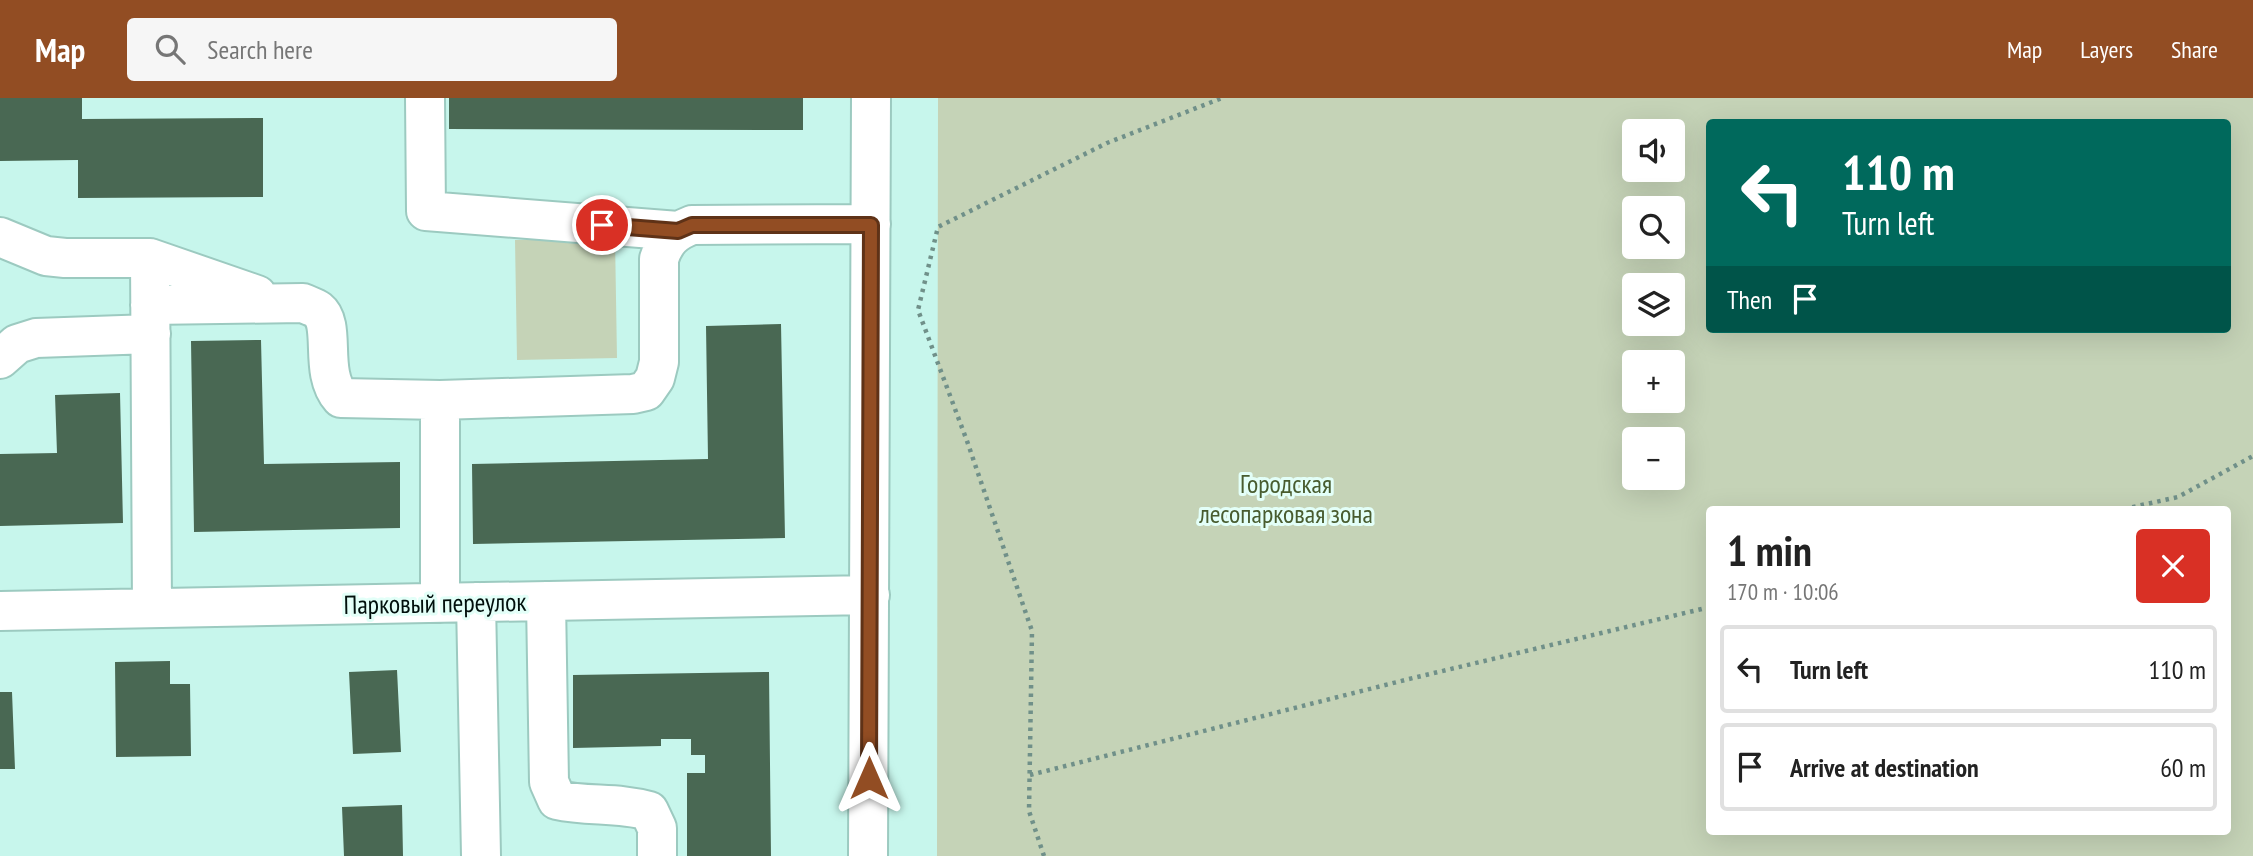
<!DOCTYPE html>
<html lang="en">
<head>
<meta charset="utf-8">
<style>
	:root { --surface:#fff; --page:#f6f6f6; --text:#222; --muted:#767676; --line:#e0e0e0; --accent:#924d23 }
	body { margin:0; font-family:"PT Sans Narrow",sans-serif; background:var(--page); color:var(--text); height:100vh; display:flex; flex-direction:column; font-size:26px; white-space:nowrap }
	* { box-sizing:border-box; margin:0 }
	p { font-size:23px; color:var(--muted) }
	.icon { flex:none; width:38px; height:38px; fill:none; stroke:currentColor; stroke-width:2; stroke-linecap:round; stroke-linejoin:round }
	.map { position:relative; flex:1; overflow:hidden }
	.panel { position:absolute; left:1706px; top:408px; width:525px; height:329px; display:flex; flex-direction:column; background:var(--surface); border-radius:7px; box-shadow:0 7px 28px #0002 }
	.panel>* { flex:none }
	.banner { position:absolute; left:1706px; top:21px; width:525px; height:214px; border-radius:7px; box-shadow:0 7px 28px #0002; background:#00695c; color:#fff; overflow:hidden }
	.tools { position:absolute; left:1622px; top:21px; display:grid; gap:14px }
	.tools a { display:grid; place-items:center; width:63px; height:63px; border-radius:7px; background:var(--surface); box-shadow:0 7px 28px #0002; font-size:35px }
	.pin { position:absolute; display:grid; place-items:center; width:60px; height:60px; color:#fff; margin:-30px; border:4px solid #fff; border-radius:50%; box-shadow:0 2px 7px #0007 }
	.me { position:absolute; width:77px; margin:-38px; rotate:0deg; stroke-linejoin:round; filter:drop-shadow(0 0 5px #0008) }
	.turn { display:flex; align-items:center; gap:24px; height:147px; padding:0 21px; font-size:32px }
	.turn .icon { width:91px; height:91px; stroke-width:2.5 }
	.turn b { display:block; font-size:49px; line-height:60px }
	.then { display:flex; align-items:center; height:66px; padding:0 21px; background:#0003; gap:14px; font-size:26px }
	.round { display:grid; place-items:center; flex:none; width:74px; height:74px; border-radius:7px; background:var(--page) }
	.summary { display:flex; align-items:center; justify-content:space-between; height:119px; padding:0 21px }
	h1 { font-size:42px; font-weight:700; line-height:52px }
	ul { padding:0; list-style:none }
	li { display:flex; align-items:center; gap:21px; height:88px; margin:0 14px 10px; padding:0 7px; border:4px solid var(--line); border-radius:7px }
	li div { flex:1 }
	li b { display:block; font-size:26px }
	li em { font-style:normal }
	header { display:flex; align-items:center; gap:42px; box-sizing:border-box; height:98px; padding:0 35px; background:var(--accent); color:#fff }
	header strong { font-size:33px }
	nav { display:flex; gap:38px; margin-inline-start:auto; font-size:24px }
	.search { width:490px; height:63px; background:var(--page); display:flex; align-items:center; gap:18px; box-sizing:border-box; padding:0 24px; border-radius:7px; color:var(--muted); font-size:26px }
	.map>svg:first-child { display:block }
	.green { fill:#c5d3b7; fill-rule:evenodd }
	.building { fill:#496853 }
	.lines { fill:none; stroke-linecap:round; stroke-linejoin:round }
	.minor-casing { stroke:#9ccac0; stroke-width:42 }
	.path { stroke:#709089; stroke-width:4.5; stroke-dasharray:3.5 5; stroke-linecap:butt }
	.minor { stroke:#fff; stroke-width:38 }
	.route-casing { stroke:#5f3217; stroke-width:18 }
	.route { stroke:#924d23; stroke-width:12 }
	.labels { text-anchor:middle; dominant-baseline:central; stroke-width:6; stroke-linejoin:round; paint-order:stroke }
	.park-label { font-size:26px; fill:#485c2f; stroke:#e3fff8 }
	.street-label { font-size:26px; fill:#010f0c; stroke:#e3fff8 }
</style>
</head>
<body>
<header>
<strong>Map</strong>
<div class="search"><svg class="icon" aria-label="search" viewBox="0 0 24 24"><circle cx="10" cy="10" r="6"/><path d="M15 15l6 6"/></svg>Search here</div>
<nav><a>Map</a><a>Layers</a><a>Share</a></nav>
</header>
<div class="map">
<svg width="2253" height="758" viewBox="0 0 2253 758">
	<rect width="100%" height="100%" fill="#c7f6ec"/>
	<path class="green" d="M938 0H2253V758H937ZM1710 24H2228V231H1710ZM1634 33H1673V72H1634ZM1634 110H1673V149H1634ZM1634 187H1673V226H1634ZM1634 264H1673V303H1634ZM1634 341H1673V380H1634ZM1710 411H2228V733H1710Z
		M615 140 617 260 517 262 515 142Z"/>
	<path class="building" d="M0 0H82V21L263 20V99L78 100V62L0 63Z
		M449 0H803V32L449 31Z
		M781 226 785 440 473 446 472 366 708 361 706 228Z
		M261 242 264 366 400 364V430L194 434 191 243Z
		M120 295 123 425 0 428V356L57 355 55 297Z
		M170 563V586H190L191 658 116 659 115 564Z
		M397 572 401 654 353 656 349 574Z
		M769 574 771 758H687V675H705V657H691V641H661V648L573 650V577Z
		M0 594H12L15 671H0Z
		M402 707 403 758H344L342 709Z"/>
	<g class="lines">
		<g class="minor-casing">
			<path id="minor" d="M425 0 426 113 678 133
				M0 139 46 158 65 160H150L152 510
				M150 160 257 197
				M150 207 303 205C307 207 314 209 318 212 337 227 318 274 341 300L440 302 633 296 646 293 655 280 659 264V161C665 142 674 134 692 127L871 126
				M0 261 17 246 36 240 151 236
				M546 503 549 684 557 702C588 709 618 704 649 713L657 730V758
				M476 504 481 758
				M440 505V302
				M0 513 870 497
				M868 758 871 0"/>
		</g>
		<path class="path" d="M2124 411 2178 399 2253 358
			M1030 677 1409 581 1710 509
			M1044 758 1029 713 1032 533 967 343 918 212 938 129 1107 45 1222 0"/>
		<use href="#minor" class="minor"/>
	</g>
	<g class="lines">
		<g class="route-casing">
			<path id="route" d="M602 127 678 133 692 127H871L869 680"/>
		</g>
		<use href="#route" class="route"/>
	</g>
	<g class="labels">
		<g class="park-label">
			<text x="1286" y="385">Городская<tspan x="1286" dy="30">лесопарковая зона</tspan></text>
		</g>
		<g class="street-label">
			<text transform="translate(435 505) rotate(-1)">Парковый переулок</text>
		</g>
	</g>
</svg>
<div class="tools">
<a><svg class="icon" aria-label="sound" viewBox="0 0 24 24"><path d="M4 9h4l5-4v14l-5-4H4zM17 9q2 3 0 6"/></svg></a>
<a><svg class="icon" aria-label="search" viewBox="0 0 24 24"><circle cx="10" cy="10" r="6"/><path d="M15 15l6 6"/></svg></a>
<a><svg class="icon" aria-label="layers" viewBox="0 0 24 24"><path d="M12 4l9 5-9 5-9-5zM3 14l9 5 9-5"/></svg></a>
<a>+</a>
<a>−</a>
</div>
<div class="pin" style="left:602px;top:127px;background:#d93025"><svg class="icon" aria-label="arrive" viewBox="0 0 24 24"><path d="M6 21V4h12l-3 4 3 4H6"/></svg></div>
<svg class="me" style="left:869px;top:680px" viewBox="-20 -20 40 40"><path d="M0-17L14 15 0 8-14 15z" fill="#924d23" stroke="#fff" stroke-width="4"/></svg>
<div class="banner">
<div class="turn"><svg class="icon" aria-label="left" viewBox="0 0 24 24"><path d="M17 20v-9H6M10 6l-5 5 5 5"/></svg><div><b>110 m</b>Turn left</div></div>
<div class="then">Then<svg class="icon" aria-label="arrive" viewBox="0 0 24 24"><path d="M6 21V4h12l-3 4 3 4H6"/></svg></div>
</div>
<section class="panel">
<div class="summary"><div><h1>1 min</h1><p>170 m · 10:06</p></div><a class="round" style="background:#d93025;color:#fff"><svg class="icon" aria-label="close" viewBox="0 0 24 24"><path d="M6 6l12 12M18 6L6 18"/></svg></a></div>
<ul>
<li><svg class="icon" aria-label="left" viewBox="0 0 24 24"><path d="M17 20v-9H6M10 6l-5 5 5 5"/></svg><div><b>Turn left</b></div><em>110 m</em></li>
<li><svg class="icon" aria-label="arrive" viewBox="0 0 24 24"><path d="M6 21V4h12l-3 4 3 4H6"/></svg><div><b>Arrive at destination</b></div><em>60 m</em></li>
</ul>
</section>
</div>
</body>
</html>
